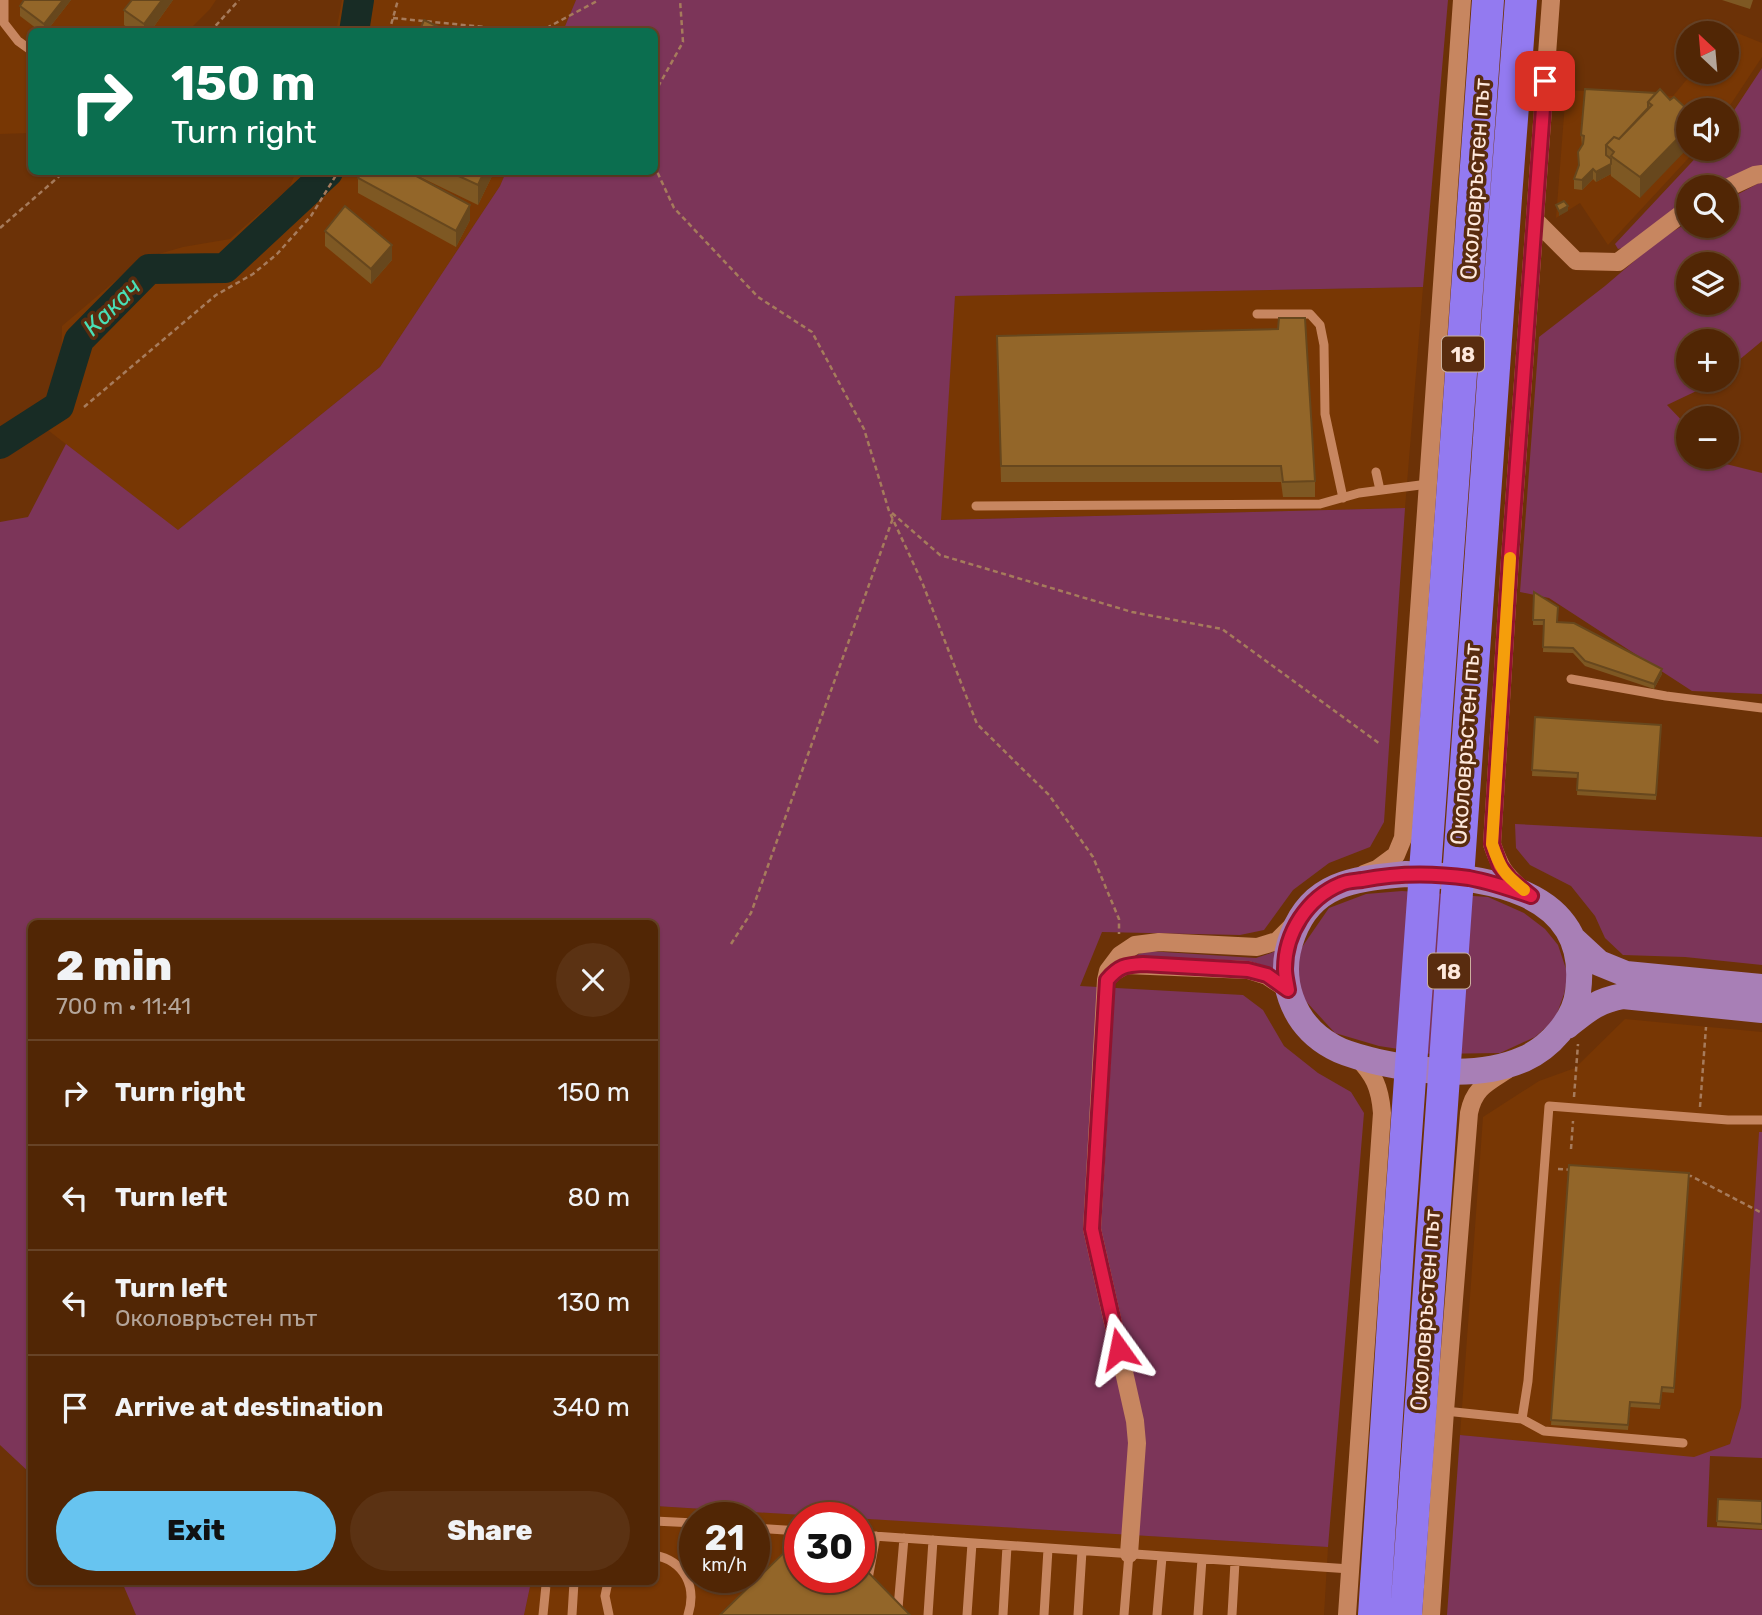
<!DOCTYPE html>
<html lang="en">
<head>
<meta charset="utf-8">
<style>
	:root { --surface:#512605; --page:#5b3213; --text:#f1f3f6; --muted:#b4a59a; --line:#674327; --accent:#67c4f0 }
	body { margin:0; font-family:Rubik,sans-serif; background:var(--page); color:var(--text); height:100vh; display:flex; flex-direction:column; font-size:26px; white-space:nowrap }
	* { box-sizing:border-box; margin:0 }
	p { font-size:23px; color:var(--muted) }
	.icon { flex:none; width:38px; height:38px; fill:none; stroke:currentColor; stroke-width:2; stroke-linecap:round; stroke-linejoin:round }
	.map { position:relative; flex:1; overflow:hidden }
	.panel { position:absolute; left:28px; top:920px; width:630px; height:665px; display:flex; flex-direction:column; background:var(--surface); border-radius:10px; box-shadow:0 2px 5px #0004,0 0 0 2px var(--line) }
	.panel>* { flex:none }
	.guide { position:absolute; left:28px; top:28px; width:630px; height:147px; border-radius:10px; box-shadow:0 2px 5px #0004,0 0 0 2px var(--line); background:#0b6e4f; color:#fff; overflow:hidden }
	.needle { width:46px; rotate:334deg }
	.fabs { position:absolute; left:1676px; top:21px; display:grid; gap:14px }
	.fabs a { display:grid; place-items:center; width:63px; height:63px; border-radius:50%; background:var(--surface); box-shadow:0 2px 5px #0004,0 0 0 2px var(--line); font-size:35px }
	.speed { position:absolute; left:679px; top:1502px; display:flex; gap:14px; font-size:35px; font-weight:700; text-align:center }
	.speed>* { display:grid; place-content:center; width:91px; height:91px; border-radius:50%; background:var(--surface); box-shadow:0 2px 5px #0004,0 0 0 2px var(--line); line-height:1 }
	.speed small { font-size:18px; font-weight:400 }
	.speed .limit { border:10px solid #d22; background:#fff; color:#111 }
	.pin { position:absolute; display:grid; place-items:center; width:60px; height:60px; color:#fff; margin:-30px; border-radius:14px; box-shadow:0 4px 10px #0006 }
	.me { position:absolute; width:77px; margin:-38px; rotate:348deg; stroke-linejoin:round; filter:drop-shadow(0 0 5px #0008) }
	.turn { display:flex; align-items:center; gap:24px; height:147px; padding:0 28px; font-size:32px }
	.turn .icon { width:91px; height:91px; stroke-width:2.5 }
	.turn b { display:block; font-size:49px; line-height:60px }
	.round { display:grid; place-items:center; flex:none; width:74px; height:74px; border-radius:37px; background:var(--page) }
	.head { display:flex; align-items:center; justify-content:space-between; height:119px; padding:0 28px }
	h1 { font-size:42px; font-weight:800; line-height:52px }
	.cta { display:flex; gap:14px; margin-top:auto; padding:14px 28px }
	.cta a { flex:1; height:80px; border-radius:42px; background:var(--accent); color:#111; font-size:28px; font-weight:800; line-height:80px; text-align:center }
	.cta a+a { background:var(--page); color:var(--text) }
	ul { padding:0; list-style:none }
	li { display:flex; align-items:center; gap:21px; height:105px; padding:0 28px; border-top:2px solid var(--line) }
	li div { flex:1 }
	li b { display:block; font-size:26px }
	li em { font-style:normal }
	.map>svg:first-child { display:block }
	.built { fill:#783704; fill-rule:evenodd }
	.green { fill:#7c3559; fill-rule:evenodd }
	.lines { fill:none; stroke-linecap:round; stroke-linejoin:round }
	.river { stroke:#182c25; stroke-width:30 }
	.path { stroke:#a67b5c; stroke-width:2.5; stroke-dasharray:5 3.5; stroke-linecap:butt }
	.lane { stroke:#c78660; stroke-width:9 }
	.street { stroke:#c78660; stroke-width:18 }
	.primary { stroke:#a87fb6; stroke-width:26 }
	.highway { stroke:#937af0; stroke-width:32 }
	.wall { fill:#7e5823 }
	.shaded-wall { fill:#67471d }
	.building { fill:#936629; stroke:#67471d; stroke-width:2 }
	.route-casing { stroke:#92132f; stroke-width:18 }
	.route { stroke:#e11d48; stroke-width:12 }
	.slow { stroke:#f59e0b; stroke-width:12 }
	.labels { text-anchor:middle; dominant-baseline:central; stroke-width:7; stroke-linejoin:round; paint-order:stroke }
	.shield { fill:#592c0f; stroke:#ccb09e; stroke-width:2 }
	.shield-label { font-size:21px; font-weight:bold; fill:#fee8dc }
	.street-label { font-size:23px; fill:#fee8dc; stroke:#592c0f }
	.water-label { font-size:24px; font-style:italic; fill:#49dfb6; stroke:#592c0f }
</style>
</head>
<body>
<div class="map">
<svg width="1762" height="1615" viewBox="0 0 1762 1615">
	<rect width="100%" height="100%" fill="#6c3207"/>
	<path class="built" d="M0 0H216L210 9 188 31 32 32 31 133 0 134Z
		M342 0H576L563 31 336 32Z
		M1720 26 1762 43V57L1727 110H1689V149H1697L1608 245 1580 203 1556 218 1566 90 1673 96 1693 72H1727V33H1716Z
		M296 172H506L500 186 380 367 177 531 44 427 61 372 62 326 141 259 183 247 230 239 289 188Z
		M1423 287 1405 508 940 520 955 296Z
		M1625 1019 1762 1032V1132L1759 1133 1741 1407 1730 1444 1694 1458 1460 1435 1483 1117 1539 1081 1575 1068Z
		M655 1506 841 1517H800V1577H859V1518L1328 1547 1324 1615H524L531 1582H654ZM695 1517H754V1577H695Z"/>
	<path class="green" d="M576 0H1448L1423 287 955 296 941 520 1405 508 1384 822 1370 847 1329 863 1293 890 1264 930 1240 935 1102 932 1080 986 1243 995 1263 1010 1284 1046 1318 1073 1351 1092 1364 1113 1328 1547 655 1506 654 924H32L31 1474 0 1445V522L28 517 66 444 178 530 380 367 500 186 506 172H654V32L563 31Z
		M1762 68V167L1753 168 1707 187H1689V200L1626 247 1618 249 1615 244 1704 149H1727V121Z
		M1759 183H1762V341L1727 370V341H1689V380H1715L1707 386 1667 405 1689 428V457H1716L1722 463 1762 473V694L1692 691 1549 598 1520 592 1539 337 1605 286 1660 239 1689 222V226H1727V200ZM1689 264H1727V303H1689Z
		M1515 824 1762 837V965L1685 957 1623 955 1605 938 1595 916 1571 886 1530 865 1516 848Z
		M1402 891 1488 897 1524 913 1545 929 1558 945 1568 975 1564 994 1555 1019 1535 1037 1500 1053 1431 1054 1379 1046 1335 1033 1302 997 1298 972 1300 950 1329 908 1366 894Z
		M1281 948 1278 976 1249 963 1138 956 1136 955 1148 951 1256 958 1271 953Z
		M1759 1132H1762V1458L1710 1456 1707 1527 1762 1530V1615H1447L1460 1435 1694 1457 1730 1444 1741 1407Z
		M122 1582H531L524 1615H136Z"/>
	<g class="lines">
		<path class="river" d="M354 32 359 0
			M0 444 59 406 79 340 149 269 225 268 328 172"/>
		<path class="path" d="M393 18 535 32
			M210 32 239 0
			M389 32 398 0
			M539 32 599 0
			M654 94 683 42 680 0
			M654 165 674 208 758 297 812 332 864 429 889 511 922 582 977 724 1049 795 1093 857 1119 919V934
			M0 228 64 172
			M84 407 216 295 253 274 277 254 311 216 338 172
			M892 513 940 555 1132 612 1222 629 1380 744
			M731 944 751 913 893 518
			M1574 1097 1578 1044
			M1700 1107 1706 1027
			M1571 1149 1573 1121
			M1558 1169 1572 1170
			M1687 1176H1691L1762 1213"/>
		<path class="lane" d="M4 0V23L18 41 32 51
			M1257 314H1310L1320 325 1324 345 1325 414 1343 498
			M1376 472 1380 490
			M976 506 1320 504 1359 493 1428 484
			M1571 679 1666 696 1762 708
			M1445 1411 1522 1419 1544 1431 1683 1443
			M1522 1419 1528 1381 1549 1106 1728 1120H1762
			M654 1521 695 1523
			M754 1528 800 1531
			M859 1535 1350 1569
			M654 1555C685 1561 697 1587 688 1615
			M868 1579 876 1536
			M608 1582 605 1596 609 1615
			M898 1608 904 1538
			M543 1615 546 1585 550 1582
			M572 1615 574 1582
			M928 1615 933 1540
			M967 1615 972 1543
			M1003 1615 1007 1546
			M1044 1615 1048 1549
			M1078 1615 1082 1551
			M1124 1615 1129 1554
			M1157 1615 1162 1557
			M1198 1615 1202 1559
			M1232 1615 1235 1562"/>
		<path class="street" d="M1727 188 1755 175 1762 174
			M1535 220 1576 261 1618 262 1689 208
			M1364 874 1377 869 1396 855 1403 838 1462 0
			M1523 890C1504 874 1500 867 1492 844L1510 558 1551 0
			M1109 977 1114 972 1126 965 1248 970 1267 976 1288 990
			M1129 1554 1137 1443 1135 1421 1092 1229 1106 980 1108 971 1120 955 1135 945 1159 942 1257 947 1277 941 1295 923
			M1347 1615 1382 1113C1380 1087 1374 1075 1357 1057
			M1431 1615 1445 1411 1469 1113C1474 1088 1487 1083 1507 1070"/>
		<path class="primary" d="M1406 874C1483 876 1592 888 1578 992 1575 1020 1549 1048 1524 1059 1479 1079 1425 1072 1378 1062 1363 1058 1347 1055 1333 1047 1291 1024 1276 977 1293 934 1313 881 1357 879 1406 874Z
			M1573 939 1599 963 1626 974 1762 987
			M1567 1026C1587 1010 1596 1001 1623 996L1762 1010"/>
		<path class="highway" d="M1374 1615 1399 1231 1488 0
			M1406 1615C1440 1076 1480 538 1521 0"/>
	</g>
	<path class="wall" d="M24 0H71L46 32H41L20 16V6Z
		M132 0H173L150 32H134L124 25V10Z
		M1722 0H1753L1750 9Z
		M1656 93 1640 198 1611 176V174L1596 182 1593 179 1582 190 1574 189V179L1578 168V152L1582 146 1581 135Z
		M362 172H494L478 205 418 176 470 220 456 247 358 193V178Z
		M325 231 392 260 371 284 325 246Z
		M997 336 1315 481V497H1283L1281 482H1001Z
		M1534 592 1558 622 1662 674 1654 689 1585 666 1573 653 1543 652 1544 625H1533Z
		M1535 717 1661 725 1656 800 1577 795 1578 778 1532 776Z
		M1569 1165 1689 1173 1674 1393 1662 1392 1660 1409 1630 1407 1628 1430 1551 1425Z
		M1718 1499 1762 1501V1529L1717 1526Z"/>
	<path class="shaded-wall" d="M63 0H71L46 32H44V24Z
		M162 0H173L150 32H144V24Z
		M1689 127V147L1640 198V177Z
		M1611 164V174L1596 182V172Z
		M1593 169V179L1582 190V180Z
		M484 172H494L478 205V185Z
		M470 205V220L456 247V231Z
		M1568 206V211L1559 216V211Z
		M392 245V260L371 284V269Z
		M1662 669V674L1654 689V684Z"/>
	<path class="building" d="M24 0H63L44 24 20 6Z
		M132 0H162L144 24 124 10Z
		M424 20 449 32H419Z
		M1585 89 1656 93 1648 102V108L1619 139 1614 137 1606 145V155L1611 159V164L1596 172 1593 169 1582 180 1574 179 1579 165 1578 152 1583 144 1584 136 1581 135Z
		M1660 89 1670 100 1674 97 1689 111V127L1640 177 1611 156 1614 152 1606 145 1614 137 1619 139 1652 105 1648 102Z
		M362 172H409L470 205 456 231 358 178Z
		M450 172H484L478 185Z
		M1564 201 1568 206 1559 211 1556 205Z
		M345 206 392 245 371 269 325 231Z
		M1279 318H1305L1315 481 1283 482 1281 466H1001L997 336 1278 329Z
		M1534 592 1558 607 1557 622 1574 623 1662 669 1654 684 1585 661 1573 648 1543 647 1544 620H1533Z
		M1535 717 1661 725 1656 795 1577 790 1578 773 1532 770Z
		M1569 1165 1689 1173 1674 1388 1662 1387 1660 1404 1630 1402 1628 1425 1551 1420Z
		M1718 1499 1762 1501V1524L1717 1521Z
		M800 1537V1577H853L856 1579 859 1577 865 1569 910 1615H720Z"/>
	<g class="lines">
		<g class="route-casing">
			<path id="route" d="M1119 1349 1092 1229 1107 980C1119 966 1125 965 1143 964L1248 970 1267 975 1288 990C1287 983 1285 976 1285 969 1285 933 1307 898 1341 884 1347 881 1355 881 1362 880 1397 873 1434 873 1469 878 1490 882 1511 889 1531 896L1510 879 1500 866 1492 844 1510 558 1545 81"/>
		</g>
		<use href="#route" class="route"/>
		<path class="slow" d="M1510 558 1492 844C1500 868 1503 873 1524 890"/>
	</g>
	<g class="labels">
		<g class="shield">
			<rect x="1442" y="336.5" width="42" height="35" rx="5"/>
			<rect x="1428" y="953.5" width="42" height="35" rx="5"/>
		</g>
		<g class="shield-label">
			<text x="1463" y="354">18</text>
			<text x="1449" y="971">18</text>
		</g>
		<g class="street-label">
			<text transform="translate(1475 179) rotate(-86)">Околовръстен път</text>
			<text transform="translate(1465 744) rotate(-86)">Околовръстен път</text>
			<text transform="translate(1425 1310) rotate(-86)">Околовръстен път</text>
		</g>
		<g class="water-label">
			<text transform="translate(112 307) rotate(-45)">Какач</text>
		</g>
	</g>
</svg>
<div class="fabs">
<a><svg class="needle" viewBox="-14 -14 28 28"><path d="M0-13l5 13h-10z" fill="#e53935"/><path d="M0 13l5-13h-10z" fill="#b4a59a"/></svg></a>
<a><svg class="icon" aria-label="sound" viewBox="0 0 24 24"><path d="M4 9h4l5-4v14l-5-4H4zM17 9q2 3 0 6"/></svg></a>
<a><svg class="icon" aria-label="search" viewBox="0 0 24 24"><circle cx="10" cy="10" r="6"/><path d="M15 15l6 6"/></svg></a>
<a><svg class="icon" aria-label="layers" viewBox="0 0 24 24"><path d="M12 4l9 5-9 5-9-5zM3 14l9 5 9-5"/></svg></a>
<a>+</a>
<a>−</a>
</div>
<div class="speed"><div>21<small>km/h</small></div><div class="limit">30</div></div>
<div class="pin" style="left:1545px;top:81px;background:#d93025"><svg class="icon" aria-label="arrive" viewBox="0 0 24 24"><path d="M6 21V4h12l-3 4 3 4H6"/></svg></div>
<svg class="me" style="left:1119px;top:1349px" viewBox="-20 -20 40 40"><path d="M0-17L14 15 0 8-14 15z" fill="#e11d48" stroke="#fff" stroke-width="4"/></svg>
<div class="guide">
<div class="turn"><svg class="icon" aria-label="right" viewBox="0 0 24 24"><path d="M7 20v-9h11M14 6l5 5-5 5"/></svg><div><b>150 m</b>Turn right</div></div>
</div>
<section class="panel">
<div class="head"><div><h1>2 min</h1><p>700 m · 11:41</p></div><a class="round"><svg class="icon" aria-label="close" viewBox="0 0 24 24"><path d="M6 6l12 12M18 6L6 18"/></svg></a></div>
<ul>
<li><svg class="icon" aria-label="right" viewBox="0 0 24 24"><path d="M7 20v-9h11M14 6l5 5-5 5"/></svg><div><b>Turn right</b></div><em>150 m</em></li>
<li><svg class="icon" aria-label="left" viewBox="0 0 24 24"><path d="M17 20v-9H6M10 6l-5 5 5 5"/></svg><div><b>Turn left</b></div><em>80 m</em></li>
<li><svg class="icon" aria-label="left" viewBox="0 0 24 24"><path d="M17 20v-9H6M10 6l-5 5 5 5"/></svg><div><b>Turn left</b><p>Околовръстен път</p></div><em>130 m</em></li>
<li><svg class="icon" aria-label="arrive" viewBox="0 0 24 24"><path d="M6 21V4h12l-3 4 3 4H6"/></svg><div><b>Arrive at destination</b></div><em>340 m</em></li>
</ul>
<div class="cta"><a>Exit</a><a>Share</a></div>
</section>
</div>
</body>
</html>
